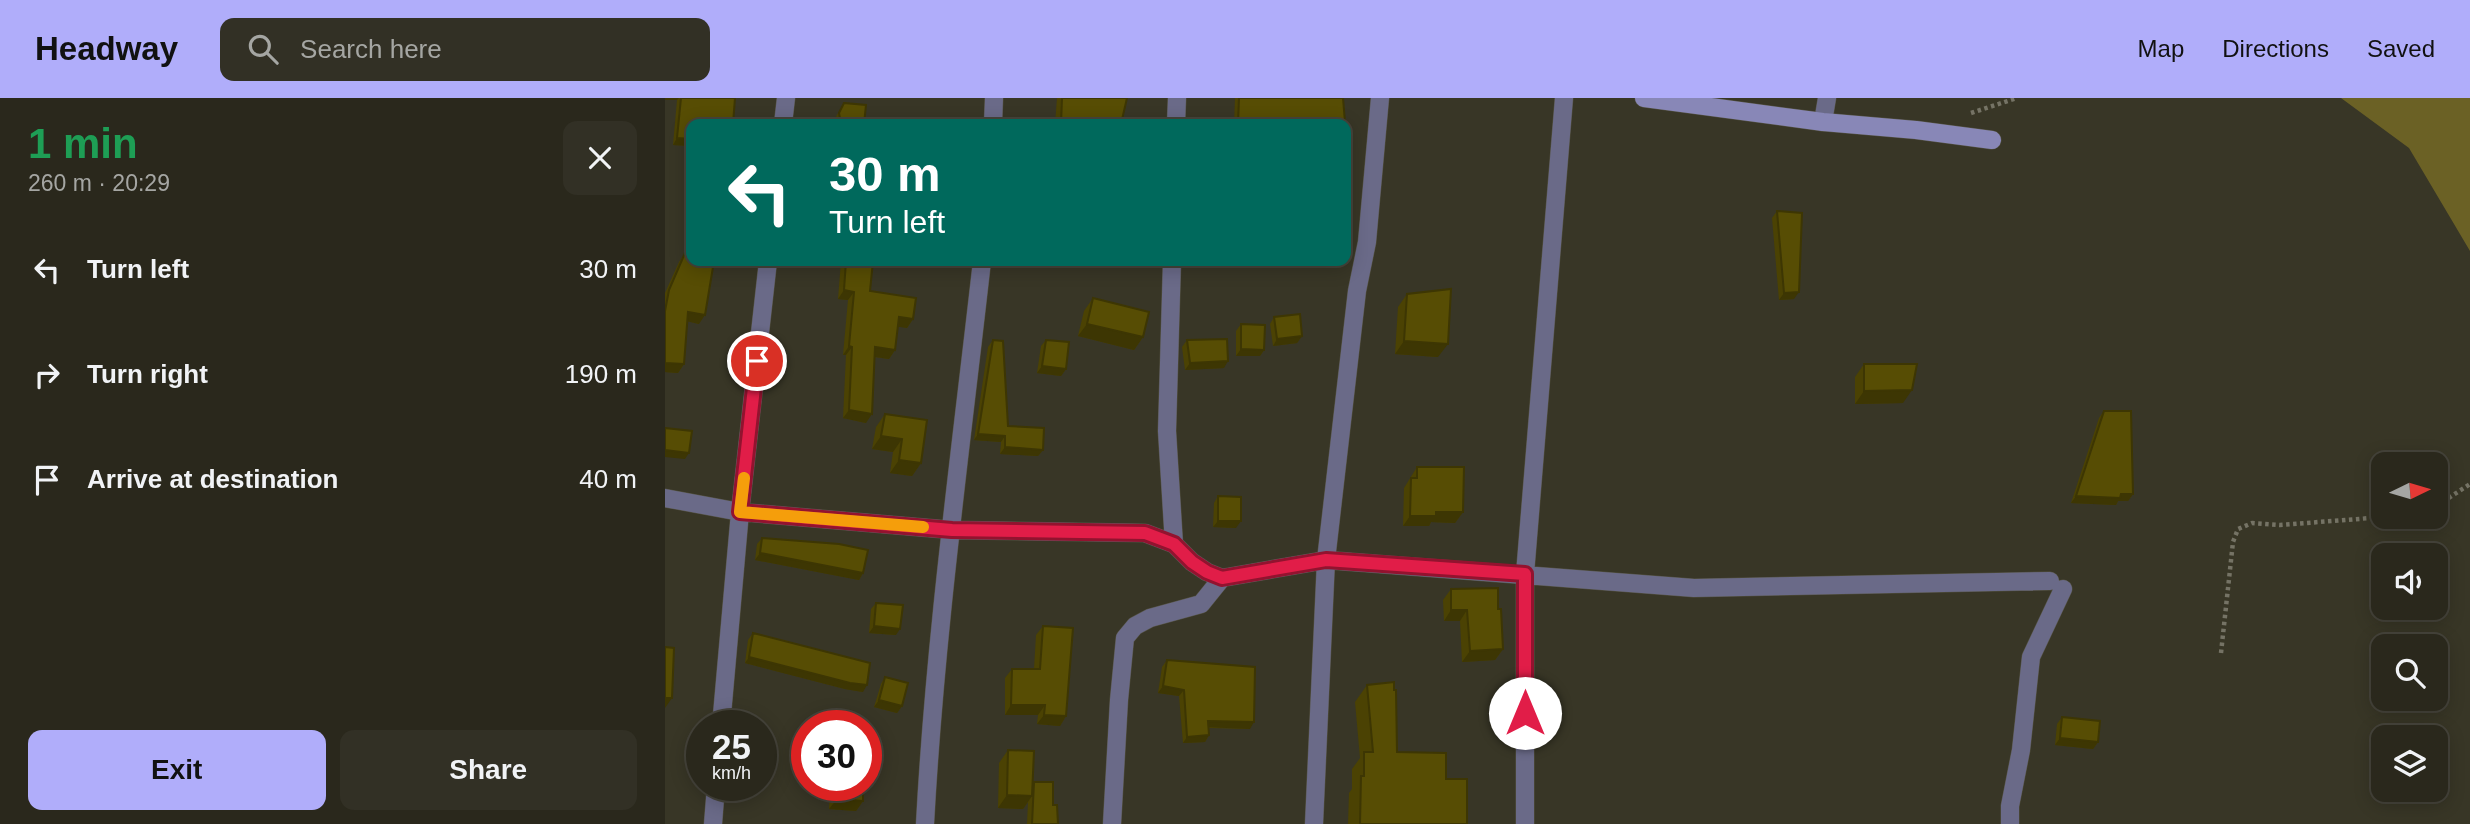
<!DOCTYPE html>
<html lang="en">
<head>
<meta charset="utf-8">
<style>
	:root { --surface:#2a281c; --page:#323025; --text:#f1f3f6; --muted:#a5a6a3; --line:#46443b; --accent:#b0adfa }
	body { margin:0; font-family:Helvetica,sans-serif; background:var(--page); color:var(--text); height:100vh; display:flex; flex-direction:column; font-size:26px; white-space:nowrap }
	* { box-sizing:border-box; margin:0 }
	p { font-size:23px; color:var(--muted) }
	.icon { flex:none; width:38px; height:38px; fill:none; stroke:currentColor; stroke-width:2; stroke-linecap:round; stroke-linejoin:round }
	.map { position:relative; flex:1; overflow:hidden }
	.details { display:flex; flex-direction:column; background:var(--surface); width:665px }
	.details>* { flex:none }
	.banner { position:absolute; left:21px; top:21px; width:665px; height:147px; border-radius:14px; box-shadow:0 4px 18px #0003,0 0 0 2px var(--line); background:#00695c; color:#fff; overflow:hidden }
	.needle { width:46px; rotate:85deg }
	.buttons { position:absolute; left:1706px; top:354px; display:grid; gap:14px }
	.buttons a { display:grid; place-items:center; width:77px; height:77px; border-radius:14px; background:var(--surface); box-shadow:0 4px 18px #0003,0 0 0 2px var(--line); font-size:35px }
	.speed { position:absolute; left:21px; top:612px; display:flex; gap:14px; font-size:35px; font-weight:700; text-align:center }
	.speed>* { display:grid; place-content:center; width:91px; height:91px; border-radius:50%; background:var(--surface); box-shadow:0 4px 18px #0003,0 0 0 2px var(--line); line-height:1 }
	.speed small { font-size:18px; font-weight:400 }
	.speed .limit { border:10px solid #d22; background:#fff; color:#111 }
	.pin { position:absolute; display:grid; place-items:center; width:60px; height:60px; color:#fff; margin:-30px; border:4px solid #fff; border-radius:50%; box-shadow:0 2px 7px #0007 }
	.me { position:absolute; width:77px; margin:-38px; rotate:0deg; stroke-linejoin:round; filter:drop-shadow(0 0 5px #0008) }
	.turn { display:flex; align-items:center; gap:24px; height:147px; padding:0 28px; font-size:32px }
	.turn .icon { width:91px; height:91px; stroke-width:2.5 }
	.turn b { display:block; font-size:49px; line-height:60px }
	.round { display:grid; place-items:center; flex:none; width:74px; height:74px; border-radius:14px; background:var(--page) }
	.head { display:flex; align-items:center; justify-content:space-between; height:119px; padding:0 28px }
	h1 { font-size:42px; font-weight:700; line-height:52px; color:#1e9e55 }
	.action { display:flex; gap:14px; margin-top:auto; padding:14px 28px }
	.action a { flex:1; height:80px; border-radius:14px; background:var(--accent); color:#111; font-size:28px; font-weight:700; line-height:80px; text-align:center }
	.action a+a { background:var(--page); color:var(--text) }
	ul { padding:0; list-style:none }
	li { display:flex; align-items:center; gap:21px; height:105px; padding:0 28px }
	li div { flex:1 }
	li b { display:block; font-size:26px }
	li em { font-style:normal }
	header { display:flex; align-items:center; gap:42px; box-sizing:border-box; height:98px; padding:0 35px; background:var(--accent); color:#111 }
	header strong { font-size:33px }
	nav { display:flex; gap:38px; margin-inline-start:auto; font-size:24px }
	.search { width:490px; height:63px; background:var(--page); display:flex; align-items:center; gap:18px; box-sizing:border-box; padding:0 24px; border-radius:14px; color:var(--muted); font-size:26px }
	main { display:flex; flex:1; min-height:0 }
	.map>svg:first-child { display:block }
	.green { fill:#6b6125 }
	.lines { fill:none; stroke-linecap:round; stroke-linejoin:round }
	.street-casing { stroke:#555344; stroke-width:19 }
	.secondary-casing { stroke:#555344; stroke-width:19 }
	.path { stroke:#757365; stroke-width:4.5; stroke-dasharray:3.5 3.5; stroke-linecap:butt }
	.street { stroke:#6a6a88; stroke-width:18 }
	.secondary { stroke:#8887b7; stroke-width:18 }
	.wall { fill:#4b4203 }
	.shaded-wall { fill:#3d3603 }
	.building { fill:#574d04; stroke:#3d3603; stroke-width:2 }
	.route-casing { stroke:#92132f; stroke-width:18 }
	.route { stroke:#e11d48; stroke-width:12 }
	.slow { stroke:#f59e0b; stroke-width:12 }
</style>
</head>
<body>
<header>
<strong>Headway</strong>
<div class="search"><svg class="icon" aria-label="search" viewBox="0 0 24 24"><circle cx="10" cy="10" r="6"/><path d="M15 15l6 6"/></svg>Search here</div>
<nav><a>Map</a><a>Directions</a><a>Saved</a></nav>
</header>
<main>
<section class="details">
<div class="head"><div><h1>1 min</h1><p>260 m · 20:29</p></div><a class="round"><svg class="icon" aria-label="close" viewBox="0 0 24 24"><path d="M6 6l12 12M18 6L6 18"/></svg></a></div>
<ul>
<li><svg class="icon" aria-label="left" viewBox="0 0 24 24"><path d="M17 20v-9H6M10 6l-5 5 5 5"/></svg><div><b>Turn left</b></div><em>30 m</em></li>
<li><svg class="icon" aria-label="right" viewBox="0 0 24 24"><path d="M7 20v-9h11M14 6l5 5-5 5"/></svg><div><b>Turn right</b></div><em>190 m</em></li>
<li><svg class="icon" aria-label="arrive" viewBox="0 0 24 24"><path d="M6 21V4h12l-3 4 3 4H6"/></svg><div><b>Arrive at destination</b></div><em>40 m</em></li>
</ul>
<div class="action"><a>Exit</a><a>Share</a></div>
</section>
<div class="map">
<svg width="1805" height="726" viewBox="0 0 1805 726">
	<rect width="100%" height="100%" fill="#383626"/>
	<path class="green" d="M1676 0H1805V153L1744 50Z"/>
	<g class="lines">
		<g class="street-casing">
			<path id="street" d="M1158 24 1162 0
				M118 26 121 0
				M328 26 329 0
				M511 26 512 0
				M507 163 502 333 509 446
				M0 400 75 414 287 432 480 435 509 446 527 464 542 474 557 480 661 462 1029 490 1385 483
				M56 628 75 414 103 163
				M48 726 51 688
				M260 726C270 538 296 350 317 163
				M447 726 454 602 460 540 470 528 485 520 536 506 557 480
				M649 726 661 462 692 193 702 144 715 0
				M860 726V476L899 0
				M1345 726V708L1356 652 1366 559 1398 491"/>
		</g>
		<g class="secondary-casing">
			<path id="secondary" d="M979 0 1158 24 1251 32 1327 42"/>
		</g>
		<path class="path" d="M1306 15 1352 0
			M1771 406 1779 403 1805 386
			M1556 555 1568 444 1573 431 1587 425 1615 427 1732 418"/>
		<use href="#street" class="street"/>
		<use href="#secondary" class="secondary"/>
	</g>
	<path class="wall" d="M0 0H70L26 26V48L8 47 12 2Z
		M392 0H462L456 26H390Z
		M570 0H678L680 24 679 26H569Z
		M179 5 199 26H170L169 22Z
		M1112 113 1129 201 1114 202 1107 120Z
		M20 155 34 226 22 223 19 266 13 275 0 274V195L14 164Z
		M176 163H208L205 193 248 221 242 230 233 228 230 252 224 261 209 259 201 325 178 320 181 257H178L183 202 173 201Z
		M742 196 773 259 730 256 733 209Z
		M428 200 478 239 469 252 413 238 419 213Z
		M609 219 637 238 632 245 608 248 605 226Z
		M576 226 599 252 595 258H571V233Z
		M328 242 343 328 378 352 373 358 335 356 336 344 309 342 323 249Z
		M381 242 401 271 396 278 372 275 376 248Z
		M522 242 559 270 520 272 517 249Z
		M1199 266 1238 305 1190 306V279Z
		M1439 313 1468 396 1463 403H1453L1451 407 1406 405 1434 320Z
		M220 316 256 365 247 378 225 375 228 354 207 351 211 329Z
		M752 369 798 414 790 425 766 424 764 428H738L739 390Z
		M553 398 571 430 548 429 549 405Z
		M97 440 198 475 194 482 90 462 92 446Z
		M786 491 833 511 838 551 830 562 797 564 795 523H779L778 502Z
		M211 505 231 537 204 535 206 511Z
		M378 528 401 618 395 628 372 626 373 617H340V580L347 571H369L371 537Z
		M88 535 198 594 180 591 80 565 83 542Z
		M502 562 585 631 544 630V637L540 644 518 645 514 598 493 595 497 569Z
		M220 579 237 608 232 615 209 609 216 586Z
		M702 587 732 654 781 681 802 726H683L684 695 687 691V671L695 660 690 604Z
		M1397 619 1433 644 1428 651 1390 647 1392 626Z
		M343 652 368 685 388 707 393 726H362L363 704 358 711 333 710 334 665Z
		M165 688H198V703L191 713 164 711Z"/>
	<path class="shaded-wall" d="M0 0H14L12 2H0Z
		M12 40 26 41V48L8 47Z
		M179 192 189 194 183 202 173 201Z
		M1134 194 1129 201 1114 202 1119 195Z
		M23 214 40 217 34 226 17 222Z
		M234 219 248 221 242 230 228 228Z
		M422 226 478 239 469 252 413 238Z
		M637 238 632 245 608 248 612 241Z
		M739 243 783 246 773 259 730 256Z
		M184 248 187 249 181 257H178Z
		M210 249 230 252 224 261 204 258Z
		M576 251 599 252 595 258H571Z
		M563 263 559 270 520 272 525 265Z
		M0 265 19 266 13 275 0 274Z
		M377 268 401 271 396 278 372 275Z
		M1247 292 1238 305 1190 306 1199 293Z
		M184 312 207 316 201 325 178 320Z
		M313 336 340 338 336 344 309 342Z
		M216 338 237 341 228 354 207 351Z
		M340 349 378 352 373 358 335 356Z
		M0 352 24 355 20 361 0 359Z
		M234 362 256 365 247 378 225 375Z
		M1456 396H1468L1463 403H1453L1451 407 1406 405 1411 398Z
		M771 414H798L790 425 766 424 764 428H738L745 418Z
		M553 423H576L571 430 548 429Z
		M95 455 198 475 194 482 90 462Z
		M786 512H802L795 523H779Z
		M209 528 235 531 231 537 204 535Z
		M838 551 830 562 797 564 805 553Z
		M84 559 202 587 198 594 180 591 80 565Z
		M498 588 519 592 514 598 493 595Z
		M0 600H7L0 610Z
		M214 602 237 608 232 615 209 609Z
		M346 607H380L373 617H340Z
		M379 617 401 618 395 628 372 626Z
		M543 623 589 624 585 631 539 629Z
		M544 637 540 644 518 645 522 639Z
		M1395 640 1433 644 1428 651 1390 647Z
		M342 697 367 698 358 711 333 710Z
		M172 701 198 703 191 713 164 711Z"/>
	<path class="building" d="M16 0H70L68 26H26V41L12 40Z
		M397 0H462L456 26H396Z
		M574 0H678L680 24 657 26H573Z
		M179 5 201 7 199 26H176L174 15Z
		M248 22 267 26H247Z
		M1112 113 1137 115 1134 194 1119 195Z
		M20 155 26 157V163H49L40 217 23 214 19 266 0 265V213L4 192Z
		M181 163H208L205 193 251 200 248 221 234 219 230 252 210 249 207 316 184 312 187 249 184 248 189 194 179 192Z
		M786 191 783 246 739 243 742 196Z
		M428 200 484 214 478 239 422 226Z
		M635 216 637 238 612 241 609 219Z
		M576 226 600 227 599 252 576 251Z
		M562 241 563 263 525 265 522 242Z
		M328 242 338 243 343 328 379 330 378 352 340 349V338L313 336Z
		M381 242 404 244 401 271 377 268Z
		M1199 266H1252L1247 292 1199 293Z
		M1439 313H1466L1468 396H1456L1455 400 1411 398Z
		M220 316 262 322 256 365 234 362 237 341 216 338Z
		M0 330 27 333 24 355 0 352Z
		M752 369H799L798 414H771V418H745L746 380H752Z
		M553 398 576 399V423H553Z
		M97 440 174 446 203 452 198 475 95 455Z
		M833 490V511H836L838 551 805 553 802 512H786V491Z
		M211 505 238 507 235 531 209 528Z
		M378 528 408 530 401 618 379 617 380 607H346L347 571H375Z
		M88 535 205 565 202 587 185 585 84 559Z
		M0 549 9 550 7 600H0Z
		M502 562 590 569 589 624 543 623 544 637 522 639 519 592 498 588Z
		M220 579 243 585 237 608 214 602Z
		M729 584V592H731L732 654 781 655V681H802V726H695L696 678H699V654H708L702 587Z
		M1397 619 1435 623 1433 644 1395 640Z
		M174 627H199V628H174Z
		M343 652 369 653 367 698 342 697Z
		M369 684H388V707H392L393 726H367Z
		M172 688H198V703L172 701Z"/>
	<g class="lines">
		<g class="route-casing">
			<path id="route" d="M92 263 75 414 287 432 480 435 509 446 527 464 542 474 557 480 661 462 860 476V615"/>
		</g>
		<use href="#route" class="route"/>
		<path class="slow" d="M79 380 75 414 258 429"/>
	</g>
</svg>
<div class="buttons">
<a><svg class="needle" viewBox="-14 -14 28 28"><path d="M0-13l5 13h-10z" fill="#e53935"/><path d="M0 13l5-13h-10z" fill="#a5a6a3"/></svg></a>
<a><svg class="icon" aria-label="sound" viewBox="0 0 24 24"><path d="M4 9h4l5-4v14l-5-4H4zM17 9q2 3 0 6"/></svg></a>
<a><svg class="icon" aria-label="search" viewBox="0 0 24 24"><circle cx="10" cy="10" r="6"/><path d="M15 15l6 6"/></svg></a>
<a><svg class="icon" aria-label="layers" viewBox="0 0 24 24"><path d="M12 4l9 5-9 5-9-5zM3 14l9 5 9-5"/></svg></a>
</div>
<div class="speed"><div>25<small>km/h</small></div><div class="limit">30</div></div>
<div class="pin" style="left:92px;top:263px;background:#d93025"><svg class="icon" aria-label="arrive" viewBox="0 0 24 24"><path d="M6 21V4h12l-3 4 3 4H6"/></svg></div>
<svg class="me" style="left:860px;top:615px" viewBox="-20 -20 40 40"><circle r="19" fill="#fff"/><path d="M0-13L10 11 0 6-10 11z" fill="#e11d48"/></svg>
<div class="banner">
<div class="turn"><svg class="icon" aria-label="left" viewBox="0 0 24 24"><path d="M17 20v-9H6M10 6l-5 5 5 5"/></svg><div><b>30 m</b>Turn left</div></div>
</div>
</div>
</main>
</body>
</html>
